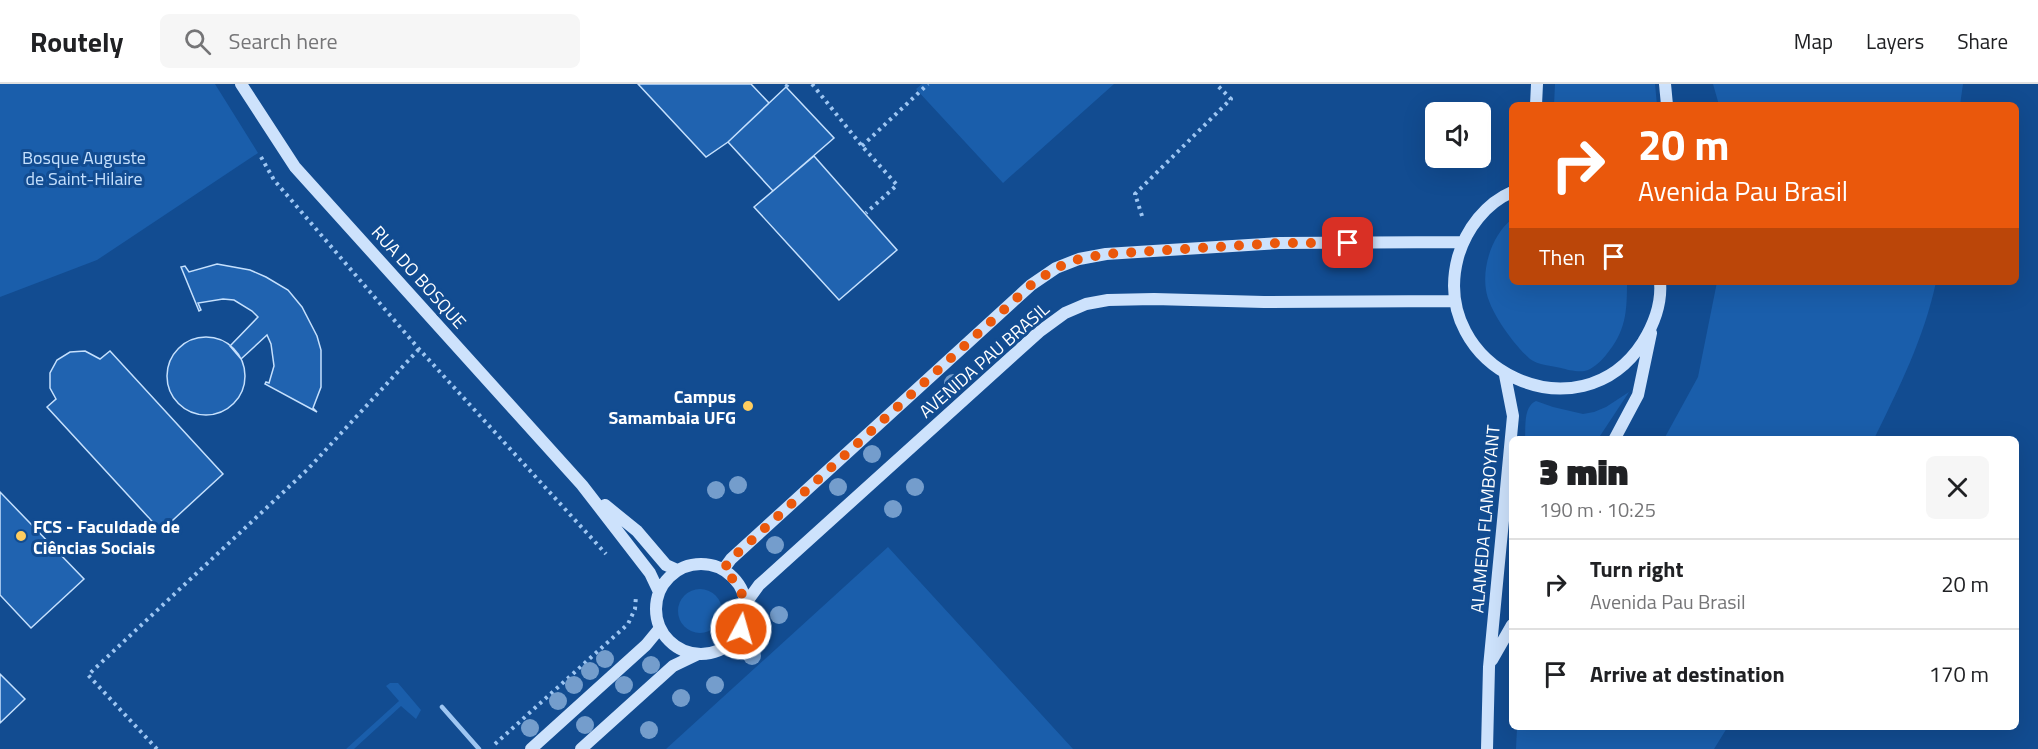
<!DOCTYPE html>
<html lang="en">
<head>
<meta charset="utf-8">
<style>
	:root { --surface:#fff; --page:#f6f6f6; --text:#202124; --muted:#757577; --line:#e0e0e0 }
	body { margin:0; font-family:"Titillium Web",sans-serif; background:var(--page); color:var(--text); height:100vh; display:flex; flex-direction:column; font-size:22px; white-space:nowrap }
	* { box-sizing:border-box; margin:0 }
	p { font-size:20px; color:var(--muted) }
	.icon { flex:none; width:33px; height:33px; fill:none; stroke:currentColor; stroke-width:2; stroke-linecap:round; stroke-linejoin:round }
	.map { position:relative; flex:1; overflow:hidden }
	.panel { position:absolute; left:1509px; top:352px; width:510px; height:294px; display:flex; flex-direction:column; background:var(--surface); border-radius:9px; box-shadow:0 6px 24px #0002 }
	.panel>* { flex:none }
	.guide { position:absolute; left:1509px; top:18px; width:510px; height:183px; border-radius:9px; box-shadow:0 6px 24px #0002; background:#ea580c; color:#fff; overflow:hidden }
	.tools { position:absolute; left:1425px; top:18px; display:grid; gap:12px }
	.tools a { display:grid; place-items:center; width:66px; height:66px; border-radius:9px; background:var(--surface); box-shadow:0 6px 24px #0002; font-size:30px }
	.pin { position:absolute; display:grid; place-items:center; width:51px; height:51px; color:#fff; margin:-26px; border-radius:12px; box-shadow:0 3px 9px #0006 }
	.me { position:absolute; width:66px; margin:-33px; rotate:6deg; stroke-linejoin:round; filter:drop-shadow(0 0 4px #0008) }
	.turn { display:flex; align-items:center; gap:21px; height:126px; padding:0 30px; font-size:27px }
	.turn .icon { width:78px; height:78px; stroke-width:2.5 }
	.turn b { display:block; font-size:42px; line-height:51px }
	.then { display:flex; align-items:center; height:57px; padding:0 30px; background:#0003; gap:12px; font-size:22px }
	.round { display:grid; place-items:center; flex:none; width:63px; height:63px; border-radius:9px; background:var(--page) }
	.overview { display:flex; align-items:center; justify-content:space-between; height:102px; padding:0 30px }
	h1 { font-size:36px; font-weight:800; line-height:45px }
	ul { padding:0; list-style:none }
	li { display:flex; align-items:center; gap:18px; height:90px; padding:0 30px; border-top:2px solid var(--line) }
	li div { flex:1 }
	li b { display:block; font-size:22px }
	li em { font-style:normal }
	header { display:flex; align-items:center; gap:36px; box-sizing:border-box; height:84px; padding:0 30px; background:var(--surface); border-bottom:2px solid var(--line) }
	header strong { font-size:28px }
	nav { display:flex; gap:33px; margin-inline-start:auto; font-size:21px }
	.search { width:420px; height:54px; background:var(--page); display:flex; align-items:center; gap:15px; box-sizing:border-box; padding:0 21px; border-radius:9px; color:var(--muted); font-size:22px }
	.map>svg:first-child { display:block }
	.green { fill:#1a5eab }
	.building { fill:#2063b0; stroke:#c5e0fd; stroke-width:1.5 }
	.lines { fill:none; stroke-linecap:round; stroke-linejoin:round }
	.path { stroke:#9ec6f2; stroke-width:4; stroke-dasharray:3 4.5; stroke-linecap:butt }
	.lane { stroke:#9ec6f2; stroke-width:4.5 }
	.secondary { stroke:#cde2fc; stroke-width:12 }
	.tree { fill:#749dcc }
	.route { stroke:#ea580c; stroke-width:10; stroke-dasharray:0 18 }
	.poi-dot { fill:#ffcd5f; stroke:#124c91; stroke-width:2 }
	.labels { text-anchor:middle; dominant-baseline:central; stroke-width:6; stroke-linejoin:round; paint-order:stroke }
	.park-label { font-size:18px; fill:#c5e0fd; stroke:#124c91 }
	.street-label { font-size:18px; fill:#fff; stroke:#124c91 }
	.poi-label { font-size:18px; font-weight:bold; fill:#fff; stroke:#124c91; text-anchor:end }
</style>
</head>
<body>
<header>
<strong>Routely</strong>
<div class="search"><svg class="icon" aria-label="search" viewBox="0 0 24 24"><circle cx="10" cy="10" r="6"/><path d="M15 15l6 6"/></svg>Search here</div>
<nav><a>Map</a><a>Layers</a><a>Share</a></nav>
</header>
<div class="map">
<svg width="2038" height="665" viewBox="0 0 2038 665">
	<rect width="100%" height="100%" fill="#124c91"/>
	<path class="green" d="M0 0H215L258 69 97 176 0 213Z
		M922 0H1114L1003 99 916 5Z
		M1555 0H1655L1657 21H1554Z
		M1713 0H1963L1960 21H1719Z
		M1512 135V198H1627C1627 228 1626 247 1606 271 1602 276 1595 283 1588 286 1581 289 1568 286 1561 284 1552 282 1538 281 1530 275 1514 261 1489 227 1486 206 1482 181 1493 150 1512 135Z
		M1717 198H1936C1924 254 1899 304 1874 355H1664L1698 293Z
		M1629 308 1598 355H1525C1526 343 1523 323 1536 317L1553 323 1583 330 1594 328 1606 323Z
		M888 463 1073 665H666Z
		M678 527a22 22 0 1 1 44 0a22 22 0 1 1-44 0Z
		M390 599H398L421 626 416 635 401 622 354 665H346L399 617 386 602Z
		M1517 644H1727L1714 665H1516Z"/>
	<path class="building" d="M638 0H751L769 19 728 58 706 73Z
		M786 3 834 54 773 107 728 58Z
		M814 72 897 166 839 216 754 123Z
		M217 180 250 186 266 193 288 206 302 223 317 252 321 266V303L313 324 317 328 265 300 266 298 269 299 274 282 271 260 267 251 241 275 230 262 258 233 252 227 234 216 223 215 198 219 201 226 199 227 181 183 185 182 189 188Z
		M167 292a39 39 0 1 1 78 0a39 39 0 1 1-78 0Z
		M85 267 100 275 110 267 223 390 161 447 47 323 56 315 50 304V289L57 276 70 268Z
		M0 408 84 495 31 544 0 511Z
		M0 590 25 615 0 639Z"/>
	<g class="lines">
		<path class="path" d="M812 0 862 62 897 101 866 129
			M786 3 788 0
			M862 62 928 0
			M261 73 274 96 419 265 606 470
			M1142 132 1135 110 1231 15 1216 0
			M495 660 628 540 635 525 636 512
			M157 665 88 591 308 385 419 265"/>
		<path class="lane" d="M442 623 479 665"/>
		<path class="secondary" d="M241 0 295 83 582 401 650 489 659 508
			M1665 0 1667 21
			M1536 21 1537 0
			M1512 108C1486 119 1466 145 1458 173 1428 285 1580 356 1643 258 1654 240 1662 220 1660 198
			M1614 356 1638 311 1651 249
			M605 421 637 447 666 481 677 486
			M656 525a45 45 0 1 1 90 0a45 45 0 1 1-90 0Z
			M723 486 731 475 1031 201 1056 184 1079 175 1106 170 1279 159 1462 158
			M746 519 759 501 1039 248 1065 229 1086 220 1108 216 1154 215 1264 218 1455 217
			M1492 576 1512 541
			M531 665 646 561 660 544
			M581 665 673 582 698 570
			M1487 665 1489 583 1513 332 1505 291"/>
	</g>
	<g class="tree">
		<circle cx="953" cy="299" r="9"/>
		<circle cx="872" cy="370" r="9"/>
		<circle cx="738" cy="401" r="9"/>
		<circle cx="838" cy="403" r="9"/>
		<circle cx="915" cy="403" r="9"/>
		<circle cx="716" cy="406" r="9"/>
		<circle cx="893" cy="425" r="9"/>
		<circle cx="775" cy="461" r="9"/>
		<circle cx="779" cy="531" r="9"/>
		<circle cx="752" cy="572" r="9"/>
		<circle cx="605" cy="575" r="9"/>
		<circle cx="651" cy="581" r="9"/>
		<circle cx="590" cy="587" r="9"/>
		<circle cx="574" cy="601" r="9"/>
		<circle cx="624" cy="601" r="9"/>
		<circle cx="715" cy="601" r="9"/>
		<circle cx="681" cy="614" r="9"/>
		<circle cx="558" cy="617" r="9"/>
		<circle cx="585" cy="641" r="9"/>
		<circle cx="530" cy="644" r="9"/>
		<circle cx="649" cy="646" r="9"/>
	</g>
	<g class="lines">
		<path class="route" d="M741 545C749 520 743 502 723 486L731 475 1031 201 1056 184 1079 175 1106 170 1279 159H1348"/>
	</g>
	<g class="poi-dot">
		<circle cx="748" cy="322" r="6"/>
		<circle cx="21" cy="452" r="6"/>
	</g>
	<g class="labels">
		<g class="park-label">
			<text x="84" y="73">Bosque Auguste<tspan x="84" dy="21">de Saint-Hilaire</tspan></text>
		</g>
		<g class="street-label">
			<text transform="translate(419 193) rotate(48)">RUA DO BOSQUE</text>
			<text transform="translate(984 276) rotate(-41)">AVENIDA PAU BRASIL</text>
			<text transform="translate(1485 435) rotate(-85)">ALAMEDA FLAMBOYANT</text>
		</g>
		<g class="poi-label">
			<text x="736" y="312">Campus<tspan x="736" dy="21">Samambaia UFG</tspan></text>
			<text x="33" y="442" text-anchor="start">FCS - Faculdade de<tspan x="33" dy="21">Ciências Sociais</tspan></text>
		</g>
	</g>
</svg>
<div class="tools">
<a><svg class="icon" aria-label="sound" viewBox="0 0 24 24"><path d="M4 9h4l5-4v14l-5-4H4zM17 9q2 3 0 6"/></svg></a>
</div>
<div class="pin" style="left:1348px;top:159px;background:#d93025"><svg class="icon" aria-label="arrive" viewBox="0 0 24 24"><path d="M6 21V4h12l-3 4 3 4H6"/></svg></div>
<svg class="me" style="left:741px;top:545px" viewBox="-20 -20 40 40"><circle r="17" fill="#ea580c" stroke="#fff" stroke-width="3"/><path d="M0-11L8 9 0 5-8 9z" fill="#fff"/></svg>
<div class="guide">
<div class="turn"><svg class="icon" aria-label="right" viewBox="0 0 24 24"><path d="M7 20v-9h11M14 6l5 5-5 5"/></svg><div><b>20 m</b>Avenida Pau Brasil</div></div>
<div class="then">Then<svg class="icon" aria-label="arrive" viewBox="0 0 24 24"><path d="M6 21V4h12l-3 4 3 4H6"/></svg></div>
</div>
<section class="panel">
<div class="overview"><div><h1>3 min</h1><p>190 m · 10:25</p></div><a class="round"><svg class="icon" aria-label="close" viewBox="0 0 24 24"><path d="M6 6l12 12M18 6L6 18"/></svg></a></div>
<ul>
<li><svg class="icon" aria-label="right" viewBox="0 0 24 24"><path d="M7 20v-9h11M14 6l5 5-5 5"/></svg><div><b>Turn right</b><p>Avenida Pau Brasil</p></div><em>20 m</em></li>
<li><svg class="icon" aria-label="arrive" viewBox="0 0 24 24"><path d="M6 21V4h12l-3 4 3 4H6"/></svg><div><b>Arrive at destination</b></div><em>170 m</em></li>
</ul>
</section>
</div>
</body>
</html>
